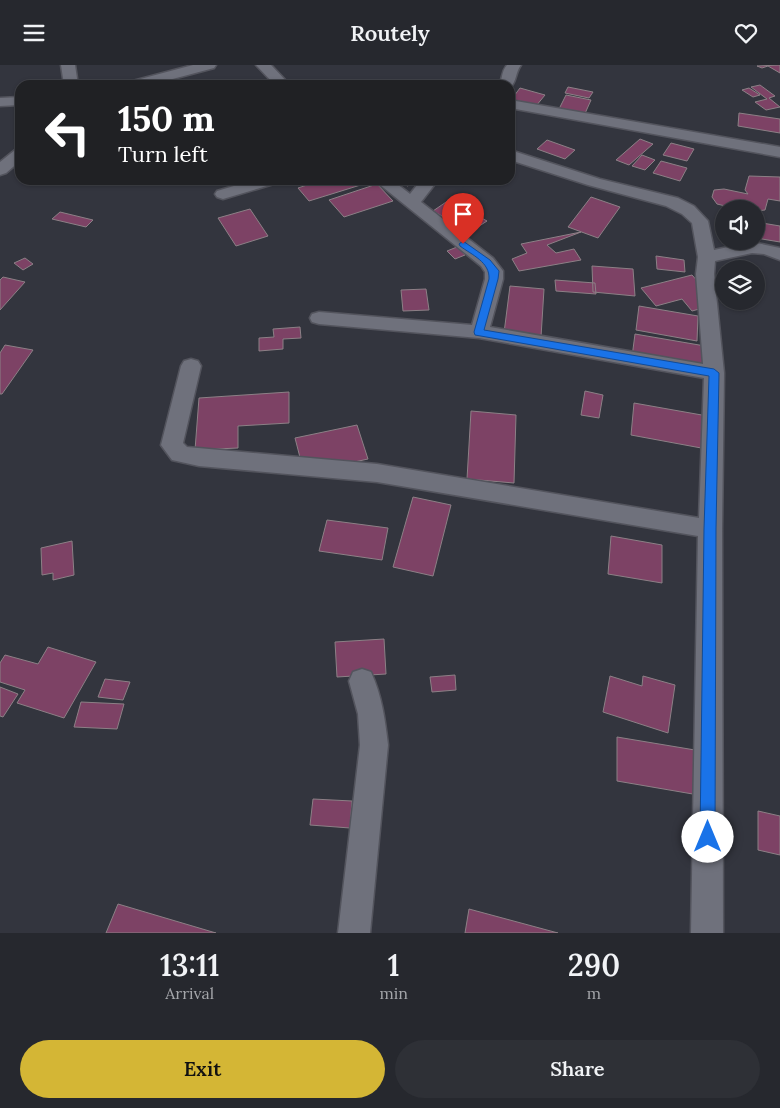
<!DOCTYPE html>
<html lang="en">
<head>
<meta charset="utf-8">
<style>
	:root { --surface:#26282e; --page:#2e3036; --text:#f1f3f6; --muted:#a4a6aa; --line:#42444a; --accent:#d4b635 }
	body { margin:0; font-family:Lora,serif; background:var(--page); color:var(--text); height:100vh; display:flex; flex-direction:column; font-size:19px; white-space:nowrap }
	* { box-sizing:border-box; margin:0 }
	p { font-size:16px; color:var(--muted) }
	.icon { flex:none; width:28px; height:28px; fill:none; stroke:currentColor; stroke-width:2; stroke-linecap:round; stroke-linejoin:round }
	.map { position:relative; height:868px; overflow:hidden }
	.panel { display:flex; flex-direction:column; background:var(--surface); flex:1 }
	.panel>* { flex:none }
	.hud { position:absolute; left:15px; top:15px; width:500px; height:105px; border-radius:15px; box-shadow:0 1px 4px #0004,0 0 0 1px var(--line); background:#202124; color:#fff; overflow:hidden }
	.tools { position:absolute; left:715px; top:135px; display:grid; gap:10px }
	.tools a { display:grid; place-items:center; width:50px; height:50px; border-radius:50%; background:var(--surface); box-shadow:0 1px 4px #0004,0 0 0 1px var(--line); font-size:25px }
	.pin { position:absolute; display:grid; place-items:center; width:42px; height:42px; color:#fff; margin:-51px -21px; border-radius:50% 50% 50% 0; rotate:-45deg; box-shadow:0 0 5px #0007 }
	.pin .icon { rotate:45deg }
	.me { position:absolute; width:55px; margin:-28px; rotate:0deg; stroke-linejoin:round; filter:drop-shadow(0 0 4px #0008) }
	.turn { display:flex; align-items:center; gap:18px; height:105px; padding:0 20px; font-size:22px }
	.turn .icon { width:65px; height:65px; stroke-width:2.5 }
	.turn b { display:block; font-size:35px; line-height:42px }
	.eta { display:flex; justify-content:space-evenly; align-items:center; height:85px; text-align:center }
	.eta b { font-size:30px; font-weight:600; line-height:35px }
	.button { display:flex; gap:10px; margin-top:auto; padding:10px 20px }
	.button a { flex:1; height:58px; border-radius:30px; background:var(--accent); color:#111; font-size:20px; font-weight:600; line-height:58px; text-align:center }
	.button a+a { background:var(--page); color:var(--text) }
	header { display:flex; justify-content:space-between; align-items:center; height:65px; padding:0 20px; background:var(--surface); font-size:22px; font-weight:600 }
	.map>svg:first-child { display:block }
	.building { fill:#7d4265; stroke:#8c8086 }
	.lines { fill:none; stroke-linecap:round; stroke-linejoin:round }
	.minor-casing { stroke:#53545d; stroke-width:3 }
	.minor { fill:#6f717c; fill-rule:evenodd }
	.route { fill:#1a73e8; stroke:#114b97 }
</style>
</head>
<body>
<header><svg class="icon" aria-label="menu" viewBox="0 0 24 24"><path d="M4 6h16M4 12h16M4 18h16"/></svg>Routely<svg class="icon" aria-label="heart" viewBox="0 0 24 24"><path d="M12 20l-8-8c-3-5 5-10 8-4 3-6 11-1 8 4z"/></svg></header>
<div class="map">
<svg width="780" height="868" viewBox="0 0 780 868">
	<rect width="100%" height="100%" fill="#33353e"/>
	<path class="building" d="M780 0V8L768 1 762 3 757 1Z
		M760 20 775 31 769 33 780 42 766 45 755 37 767 34 751 22Z
		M568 22 593 27 589 33 565 28Z
		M520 23 545 30 536 41 511 35Z
		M749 23 760 30 753 32 742 25Z
		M566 30 591 35 583 53 557 48Z
		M739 48 780 54V68L738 61Z
		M640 74 653 79 629 100 616 95Z
		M547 75 575 85 565 94 537 84Z
		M671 78 694 84 687 96 663 90Z
		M642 90 655 95 645 105 632 101Z
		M661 96 687 103 680 116 653 108Z
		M749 111 780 112V136L768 134 765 145 756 146V144H738L717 139 712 132 714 125 724 124 748 129 745 125Z
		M322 115H364L367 118 309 136 298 123Z
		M401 115H426L407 121Z
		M377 119 393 136 344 152 329 135Z
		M591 132 620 142 598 173 568 162Z
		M449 135 487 156 470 167 433 146Z
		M250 144 268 171 236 181 218 153Z
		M60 147 93 155 86 162 52 154Z
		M756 157 780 161V177L756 173Z
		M581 167 547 180 556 188 574 184 581 195 519 206 512 194 527 188 521 179Z
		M457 182 465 190 455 194 447 186Z
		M656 191 684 195 685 207 657 204Z
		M25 193 33 199 23 205 14 198Z
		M592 201 633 204 635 231 593 227Z
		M692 210 718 239 692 246 682 234 656 241 641 223Z
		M3 212 25 217 0 245V215Z
		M555 215 595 218 596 229 556 226Z
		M510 221 544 224 541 272 504 268Z
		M426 224 429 245 403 246 401 225Z
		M639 241 698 251 697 276 636 265Z
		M300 262 301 273 283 274V284L259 286V273L274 272 273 264Z
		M635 269 705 281 704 305 632 292Z
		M5 280 33 285 2 329H0V288Z
		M585 326 603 330 599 353 581 350Z
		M289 327V358L238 361V383L195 385 199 333Z
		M634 338 713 352 712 385 631 370Z
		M471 346 516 350 514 418 467 414Z
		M357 360 368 394 304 408 295 373Z
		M413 432 451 440 433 511 393 502Z
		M327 455 388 463 382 495 319 486Z
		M611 471 662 480V518L608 509Z
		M72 476 74 510 53 515V508L42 510 41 483Z
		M384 574 386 609 337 612 335 577Z
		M48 582 96 597 64 653 17 638 25 625 0 617V598L5 590 38 599Z
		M455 610 456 625 432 627 430 612Z
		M610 611 642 621 643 611 675 620 668 668 603 647Z
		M105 614 130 617 123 635 98 632Z
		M0 622 18 629 3 652 0 651Z
		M81 637 124 639 117 664 74 662Z
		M617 672 713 688 716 733 617 716Z
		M313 734 352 736 350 763 310 760Z
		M758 746 780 751V790L758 785Z
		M118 839 216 868H106Z
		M469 844 558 868H465Z"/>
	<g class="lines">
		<g class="minor-casing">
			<path id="minor" d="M61 0H75L78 20H64Z
				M193 0H216L214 3 150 20H127L129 17Z
				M256 0H271L290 20H275Z
				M507 0H521C515 8 517 16 510 23V20H499C503 13 501 7 507 0Z
				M20 32V40L0 41V33Z
				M510 35 780 82V92L510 43Z
				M20 83V96L6 108 0 110V97L15 85Z
				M510 85 600 114 678 133 694 141 708 156 714 185 752 177 780 183V195L764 189 752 188 715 196 714 209 724 308 722 464 723 868H691L698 471 377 417 199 401 172 395 161 380 181 301 184 296 191 294 198 296 201 301 183 378 187 382 377 399 699 453 704 313 479 273 319 259 312 257 310 253 312 249 319 247 472 260 485 214V207L481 201 374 115H392L410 129 421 115H438L421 137 493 193 503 206V214L490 262 703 299 696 209 698 192 692 158 682 149 666 141 588 120 510 95Z
				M254 115H279L277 118 223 134 217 132 215 129 217 126Z
				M362 604 371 607C382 631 385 655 388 680L370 868H338L360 680 358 649 349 616 353 607Z"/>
		</g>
		<use href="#minor" class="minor"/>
	</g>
	<path class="route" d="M463 176 490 195 499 206 498 214 484 265 714 304 719 308 716 464 715 772 713 777 708 779 702 777 700 772 704 464 709 311 475 270 474 267 489 214C490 197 472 190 460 181L459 179Z"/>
</svg>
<div class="tools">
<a><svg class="icon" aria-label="sound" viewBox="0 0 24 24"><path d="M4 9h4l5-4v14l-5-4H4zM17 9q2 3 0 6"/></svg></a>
<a><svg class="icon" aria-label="layers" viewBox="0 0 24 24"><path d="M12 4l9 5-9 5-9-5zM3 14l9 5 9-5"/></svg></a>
</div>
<div class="pin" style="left:463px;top:179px;background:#d93025"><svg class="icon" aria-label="arrive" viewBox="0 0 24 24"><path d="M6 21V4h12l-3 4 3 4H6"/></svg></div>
<svg class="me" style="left:708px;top:772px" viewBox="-20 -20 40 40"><circle r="19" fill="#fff"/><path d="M0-13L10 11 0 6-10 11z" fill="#1a73e8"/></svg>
<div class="hud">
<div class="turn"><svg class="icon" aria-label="left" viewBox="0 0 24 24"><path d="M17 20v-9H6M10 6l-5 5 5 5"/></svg><div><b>150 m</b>Turn left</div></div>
</div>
</div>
<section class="panel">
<div class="eta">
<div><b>13:11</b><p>Arrival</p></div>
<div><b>1</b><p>min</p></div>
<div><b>290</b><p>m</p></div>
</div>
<div class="button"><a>Exit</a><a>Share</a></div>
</section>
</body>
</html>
